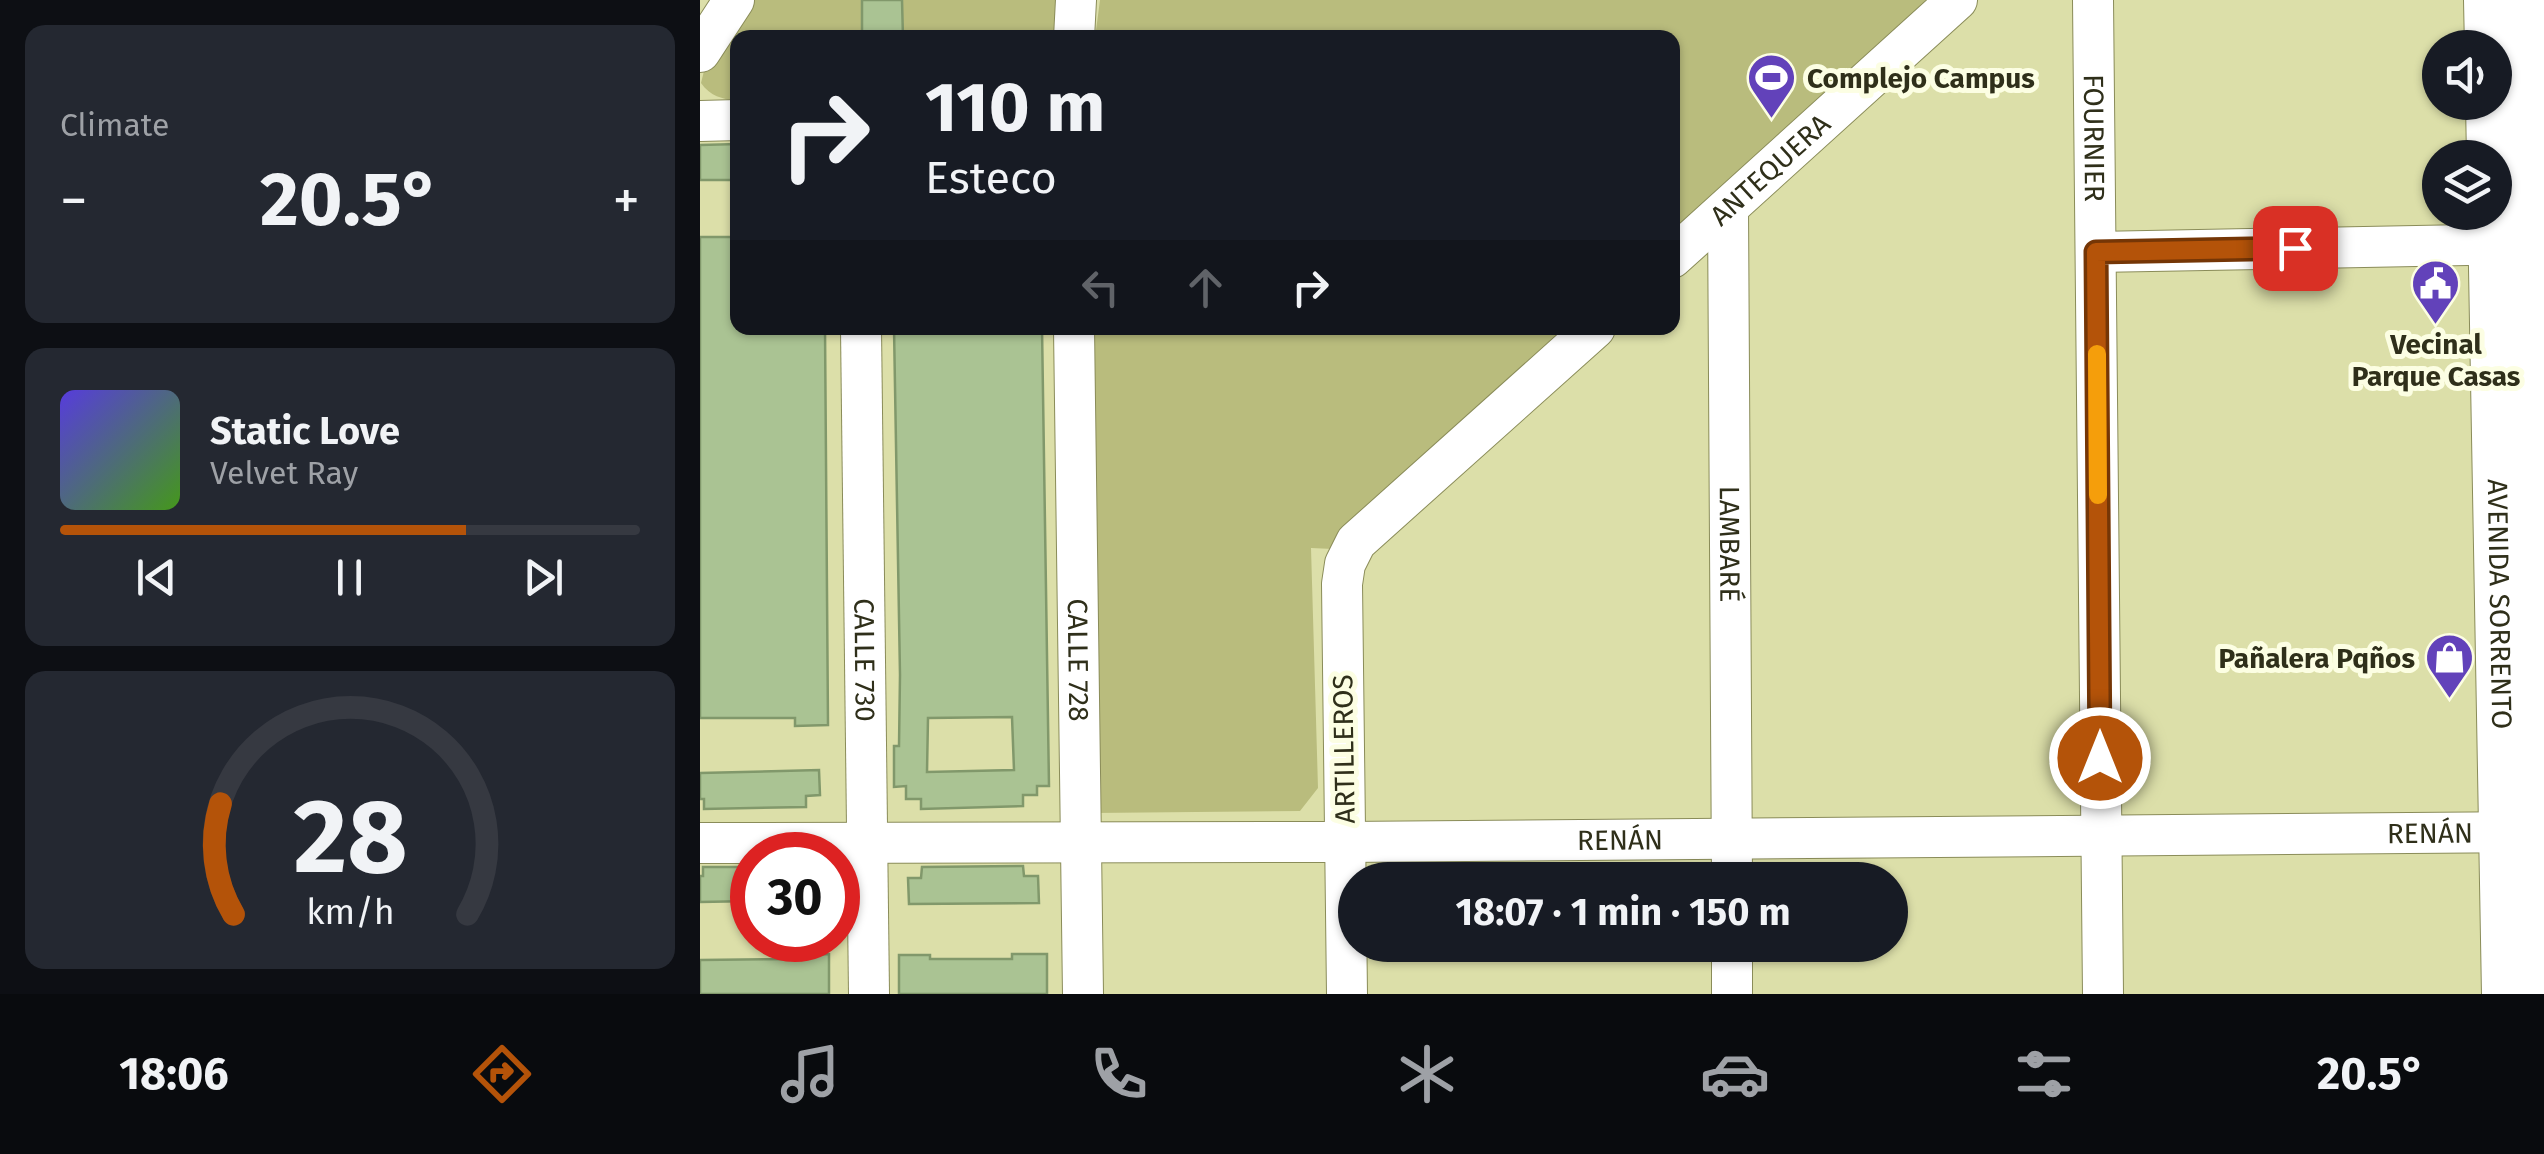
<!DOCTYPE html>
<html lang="en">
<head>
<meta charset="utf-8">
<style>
	:root { --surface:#171b24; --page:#242831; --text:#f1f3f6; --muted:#9ea1a6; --line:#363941; --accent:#b45309 }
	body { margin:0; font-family:"Fira Sans",sans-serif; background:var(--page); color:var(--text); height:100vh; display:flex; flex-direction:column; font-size:38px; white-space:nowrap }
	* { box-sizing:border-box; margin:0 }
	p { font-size:32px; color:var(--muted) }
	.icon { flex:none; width:55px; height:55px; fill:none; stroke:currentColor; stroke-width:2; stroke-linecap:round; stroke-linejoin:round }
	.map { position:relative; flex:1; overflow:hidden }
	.side { display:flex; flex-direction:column; gap:25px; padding:25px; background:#0d0f14; width:700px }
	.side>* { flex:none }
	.banner { position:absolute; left:30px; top:30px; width:950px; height:305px; border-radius:20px; box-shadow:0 2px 8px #0004; background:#171b24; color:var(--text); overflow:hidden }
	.tools { position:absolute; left:1722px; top:30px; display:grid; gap:20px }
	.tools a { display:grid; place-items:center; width:90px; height:90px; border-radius:50%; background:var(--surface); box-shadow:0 2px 8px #0004; font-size:50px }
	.speed { position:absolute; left:30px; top:832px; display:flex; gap:20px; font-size:50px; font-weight:700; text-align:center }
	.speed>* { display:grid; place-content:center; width:130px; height:130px; border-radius:50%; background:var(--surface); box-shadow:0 2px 8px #0004; line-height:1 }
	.speed .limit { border:15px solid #d22; background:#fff; color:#111 }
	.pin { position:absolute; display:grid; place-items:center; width:85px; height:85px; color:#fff; margin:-42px; border-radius:20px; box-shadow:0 5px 15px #0006 }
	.me { position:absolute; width:110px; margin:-55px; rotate:0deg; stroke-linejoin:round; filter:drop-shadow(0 0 8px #0008) }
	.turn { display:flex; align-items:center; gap:35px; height:210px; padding:0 30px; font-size:45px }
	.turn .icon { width:130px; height:130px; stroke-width:2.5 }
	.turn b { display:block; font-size:70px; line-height:85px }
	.lanes { display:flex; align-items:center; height:95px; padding:0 30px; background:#0003; justify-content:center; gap:50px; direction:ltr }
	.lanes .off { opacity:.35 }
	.big { font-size:75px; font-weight:700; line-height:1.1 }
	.side .widget { flex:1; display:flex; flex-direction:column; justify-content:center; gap:15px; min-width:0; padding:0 35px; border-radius:20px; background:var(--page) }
	.side .dial { align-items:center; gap:0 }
	.dial svg { height:260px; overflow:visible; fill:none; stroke:var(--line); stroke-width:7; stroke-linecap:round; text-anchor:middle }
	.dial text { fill:var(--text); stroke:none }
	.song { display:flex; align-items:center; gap:30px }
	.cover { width:120px; height:120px; border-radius:15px; background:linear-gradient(135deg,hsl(250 70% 55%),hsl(100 70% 35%)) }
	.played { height:10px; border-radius:5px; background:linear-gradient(90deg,var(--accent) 70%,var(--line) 70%) }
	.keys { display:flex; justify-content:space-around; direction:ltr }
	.heat { display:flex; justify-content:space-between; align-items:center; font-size:55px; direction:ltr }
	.trip { position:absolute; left:638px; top:862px; width:570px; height:100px; border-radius:50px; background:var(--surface); box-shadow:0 2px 8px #0004; font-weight:700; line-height:100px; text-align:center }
	.tab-bar { display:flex; height:160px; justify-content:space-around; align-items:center; background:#090b0e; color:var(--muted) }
	.tab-bar .icon { width:70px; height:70px }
	.tab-bar .selected { color:var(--accent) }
	.tab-bar b { font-size:45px; color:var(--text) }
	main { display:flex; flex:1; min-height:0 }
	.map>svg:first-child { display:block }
	.green { fill:#b9bc7d }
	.building { fill:#aac393; stroke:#81986b; stroke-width:2.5; fill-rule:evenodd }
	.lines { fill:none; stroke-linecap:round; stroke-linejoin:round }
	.minor-casing { stroke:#8a8c59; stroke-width:42 }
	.major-casing { stroke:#8a8c59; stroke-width:52 }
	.minor { stroke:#fff; stroke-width:40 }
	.major { stroke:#fff; stroke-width:50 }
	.route-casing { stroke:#753606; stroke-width:25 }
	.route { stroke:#b45309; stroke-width:18 }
	.slow { stroke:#f59e0b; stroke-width:18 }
	.labels { text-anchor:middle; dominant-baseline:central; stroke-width:10; stroke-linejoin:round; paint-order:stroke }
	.poi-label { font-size:28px; font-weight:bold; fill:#2f2f1a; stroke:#fcfee3; text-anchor:start }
	.street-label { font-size:28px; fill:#2f2f1a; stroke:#fcfee3 }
</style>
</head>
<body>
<main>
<section class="side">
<div class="widget"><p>Climate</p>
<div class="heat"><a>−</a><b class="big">20.5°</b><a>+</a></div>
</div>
<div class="widget">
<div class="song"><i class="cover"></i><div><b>Static Love</b><p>Velvet Ray</p></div></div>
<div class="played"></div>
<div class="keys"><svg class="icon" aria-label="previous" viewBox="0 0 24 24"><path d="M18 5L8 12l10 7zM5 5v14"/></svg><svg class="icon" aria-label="pause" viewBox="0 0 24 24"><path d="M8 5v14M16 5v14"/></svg><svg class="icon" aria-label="next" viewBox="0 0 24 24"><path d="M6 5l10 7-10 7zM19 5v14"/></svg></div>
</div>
<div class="widget dial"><svg viewBox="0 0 100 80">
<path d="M14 69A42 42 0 1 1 86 69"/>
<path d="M14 69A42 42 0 0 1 10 35" stroke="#b45309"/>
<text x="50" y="56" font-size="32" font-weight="700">28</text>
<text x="50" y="72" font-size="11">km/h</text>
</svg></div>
</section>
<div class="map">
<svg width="1844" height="994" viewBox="0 0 1844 994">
	<rect width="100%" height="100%" fill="#dcdfa9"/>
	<!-- green -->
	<g class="green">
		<path d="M46,0H365L363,37L38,38L37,101C22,99 10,96 1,83L5,67Z"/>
		<polygon points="400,0 1226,0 973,241 972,38 395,38"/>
		<polygon points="389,328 877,328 633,549 611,548 618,788 600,811 393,813"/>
	</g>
	<!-- building -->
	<g class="building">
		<polygon points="162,0 202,0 203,38 162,38"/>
		<polygon points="38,144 38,180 0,180 0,145"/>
		<polygon points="0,237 38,237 38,328 125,328 128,725 95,726 95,718 0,718"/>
		<path d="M194,328H342L349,786H337V795H323V806L221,809V799H206V786L194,787V746H199L200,675ZM312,717L314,770L227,772L228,718Z"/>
		<polygon points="119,770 120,795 106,796 106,807 4,809 4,799 0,799 0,773"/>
		<polygon points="323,866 324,876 338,876 339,903 209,904 208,878 221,878 222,867"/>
		<polygon points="3,867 52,867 52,901 0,902 0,876 3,876"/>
		<polygon points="129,954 129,994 0,994 0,960 94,959 94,955"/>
		<polygon points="312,954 347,954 347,994 199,994 199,955 230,955 230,959 312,959"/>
	</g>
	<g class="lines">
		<defs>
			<g id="minor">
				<path id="s1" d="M1393,0L1403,994"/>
				<polyline points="374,38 376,0"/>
				<polyline points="0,52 34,0"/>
				<polyline points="0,121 38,120"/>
				<path id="s2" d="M1028,209L1032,880"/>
				<polyline points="1396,252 1820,244"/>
				<path id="s3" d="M972,258L1257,0"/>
				<path id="s4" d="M161,328L169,994"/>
				<path id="s5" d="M374,328L383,994"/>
				<path id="s6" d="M0,843L645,842L1833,832"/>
				<polyline points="1032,945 1032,994"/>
				<polyline points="647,994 642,584 645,564 656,542 895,328"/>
			</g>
			<g id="major">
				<polyline points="1789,0 1790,48"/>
				<polyline points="1829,0 1843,994"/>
				<polyline points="1791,102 1792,158"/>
				<path id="s7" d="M1793,212L1807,994"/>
			</g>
		</defs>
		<!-- minor casing -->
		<use href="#minor" class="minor-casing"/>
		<!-- major casing -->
		<use href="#major" class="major-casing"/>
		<!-- minor -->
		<use href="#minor" class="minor"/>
		<!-- major -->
		<use href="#major" class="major"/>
	</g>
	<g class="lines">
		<defs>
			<polyline id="route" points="1400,758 1396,252 1595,248"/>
		</defs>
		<!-- route casing -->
		<use href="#route" class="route-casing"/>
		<!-- route -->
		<use href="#route" class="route"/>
		<!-- slow -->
		<polyline class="slow" points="1397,354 1398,495"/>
	</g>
	<!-- icons -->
	<defs>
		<symbol id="stadium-pin" viewBox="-11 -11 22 30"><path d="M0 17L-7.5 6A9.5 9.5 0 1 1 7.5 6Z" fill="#6242ba" stroke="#fcfee3"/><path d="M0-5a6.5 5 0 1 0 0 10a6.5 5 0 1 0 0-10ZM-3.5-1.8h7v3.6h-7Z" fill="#fff"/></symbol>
		<symbol id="civic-pin" viewBox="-11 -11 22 30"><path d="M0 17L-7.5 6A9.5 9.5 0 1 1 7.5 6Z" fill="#6242ba" stroke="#fcfee3"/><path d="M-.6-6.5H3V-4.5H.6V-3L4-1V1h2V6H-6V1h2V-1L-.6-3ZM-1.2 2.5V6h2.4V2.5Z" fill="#fff"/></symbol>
		<symbol id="shop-pin" viewBox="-11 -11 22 30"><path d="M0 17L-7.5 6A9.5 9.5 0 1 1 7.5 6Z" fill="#6242ba" stroke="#fcfee3"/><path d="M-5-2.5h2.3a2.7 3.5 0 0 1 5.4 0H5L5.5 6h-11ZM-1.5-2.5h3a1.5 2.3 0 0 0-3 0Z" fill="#fff"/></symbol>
	</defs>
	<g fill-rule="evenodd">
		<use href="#stadium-pin" x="1044" y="50" width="55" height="75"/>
		<use href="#civic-pin" x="1708" y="256" width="55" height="75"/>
		<use href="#shop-pin" x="1722" y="630" width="55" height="75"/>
	</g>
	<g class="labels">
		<!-- poi labels -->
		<g class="poi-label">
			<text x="1107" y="78">Complejo Campus</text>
			<text x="1736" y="344" text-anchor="middle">Vecinal<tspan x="1736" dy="32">Parque Casas</tspan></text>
			<text x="1715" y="658" text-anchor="end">Pañalera Pqños</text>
		</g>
		<!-- street labels -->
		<g class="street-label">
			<text stroke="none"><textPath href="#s1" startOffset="138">FOURNIER</textPath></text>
			<text stroke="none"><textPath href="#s3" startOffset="132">ANTEQUERA</textPath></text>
			<text stroke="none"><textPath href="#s2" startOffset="335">LAMBARÉ</textPath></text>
			<text stroke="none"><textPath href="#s7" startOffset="392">AVENIDA SORRENTO</textPath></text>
			<text stroke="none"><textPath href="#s4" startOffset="332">CALLE 730</textPath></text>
			<text stroke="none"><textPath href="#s5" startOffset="332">CALLE 728</textPath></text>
			<text transform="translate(644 749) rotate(-91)">ARTILLEROS</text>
			<text stroke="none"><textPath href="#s6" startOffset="1730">RENÁN</textPath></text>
			<text stroke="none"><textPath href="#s6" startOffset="920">RENÁN</textPath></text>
		</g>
	</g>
</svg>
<div class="tools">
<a><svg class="icon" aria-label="sound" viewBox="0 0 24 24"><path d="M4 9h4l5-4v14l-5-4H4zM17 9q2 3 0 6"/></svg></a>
<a><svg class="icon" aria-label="layers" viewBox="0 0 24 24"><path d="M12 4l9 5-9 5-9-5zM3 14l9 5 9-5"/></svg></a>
</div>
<div class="speed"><div class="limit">30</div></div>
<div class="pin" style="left:1595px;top:248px;background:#d93025"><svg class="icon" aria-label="arrive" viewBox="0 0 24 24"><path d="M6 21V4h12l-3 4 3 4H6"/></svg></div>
<svg class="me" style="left:1400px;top:758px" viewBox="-20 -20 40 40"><circle r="17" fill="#b45309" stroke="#fff" stroke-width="3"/><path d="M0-11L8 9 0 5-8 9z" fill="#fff"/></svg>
<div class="trip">18:07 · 1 min · 150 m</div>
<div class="banner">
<div class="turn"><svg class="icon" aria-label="right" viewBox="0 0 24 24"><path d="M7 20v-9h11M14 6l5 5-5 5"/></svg><div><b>110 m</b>Esteco</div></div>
<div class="lanes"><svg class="icon off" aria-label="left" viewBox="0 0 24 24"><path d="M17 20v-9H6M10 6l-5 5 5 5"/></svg><svg class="icon off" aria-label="ahead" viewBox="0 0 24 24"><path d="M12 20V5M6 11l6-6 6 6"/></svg><svg class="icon" aria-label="right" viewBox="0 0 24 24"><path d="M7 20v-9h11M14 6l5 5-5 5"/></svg></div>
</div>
</div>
</main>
<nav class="tab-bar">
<b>18:06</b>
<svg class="icon selected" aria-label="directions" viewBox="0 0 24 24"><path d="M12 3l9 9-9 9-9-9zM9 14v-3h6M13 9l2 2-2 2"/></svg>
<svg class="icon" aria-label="music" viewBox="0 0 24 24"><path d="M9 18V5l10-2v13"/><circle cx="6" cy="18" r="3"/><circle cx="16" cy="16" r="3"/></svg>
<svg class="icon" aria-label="phone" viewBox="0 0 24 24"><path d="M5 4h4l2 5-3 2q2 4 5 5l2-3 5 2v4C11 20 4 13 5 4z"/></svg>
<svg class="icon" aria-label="climate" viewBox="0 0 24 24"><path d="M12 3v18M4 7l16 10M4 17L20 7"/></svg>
<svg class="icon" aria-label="car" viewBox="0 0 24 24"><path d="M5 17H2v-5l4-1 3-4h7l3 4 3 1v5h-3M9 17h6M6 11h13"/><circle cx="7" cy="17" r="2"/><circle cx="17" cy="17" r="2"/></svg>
<svg class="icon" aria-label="filters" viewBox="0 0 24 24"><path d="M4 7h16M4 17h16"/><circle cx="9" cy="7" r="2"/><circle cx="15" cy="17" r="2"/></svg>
<b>20.5°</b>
</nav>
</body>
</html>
